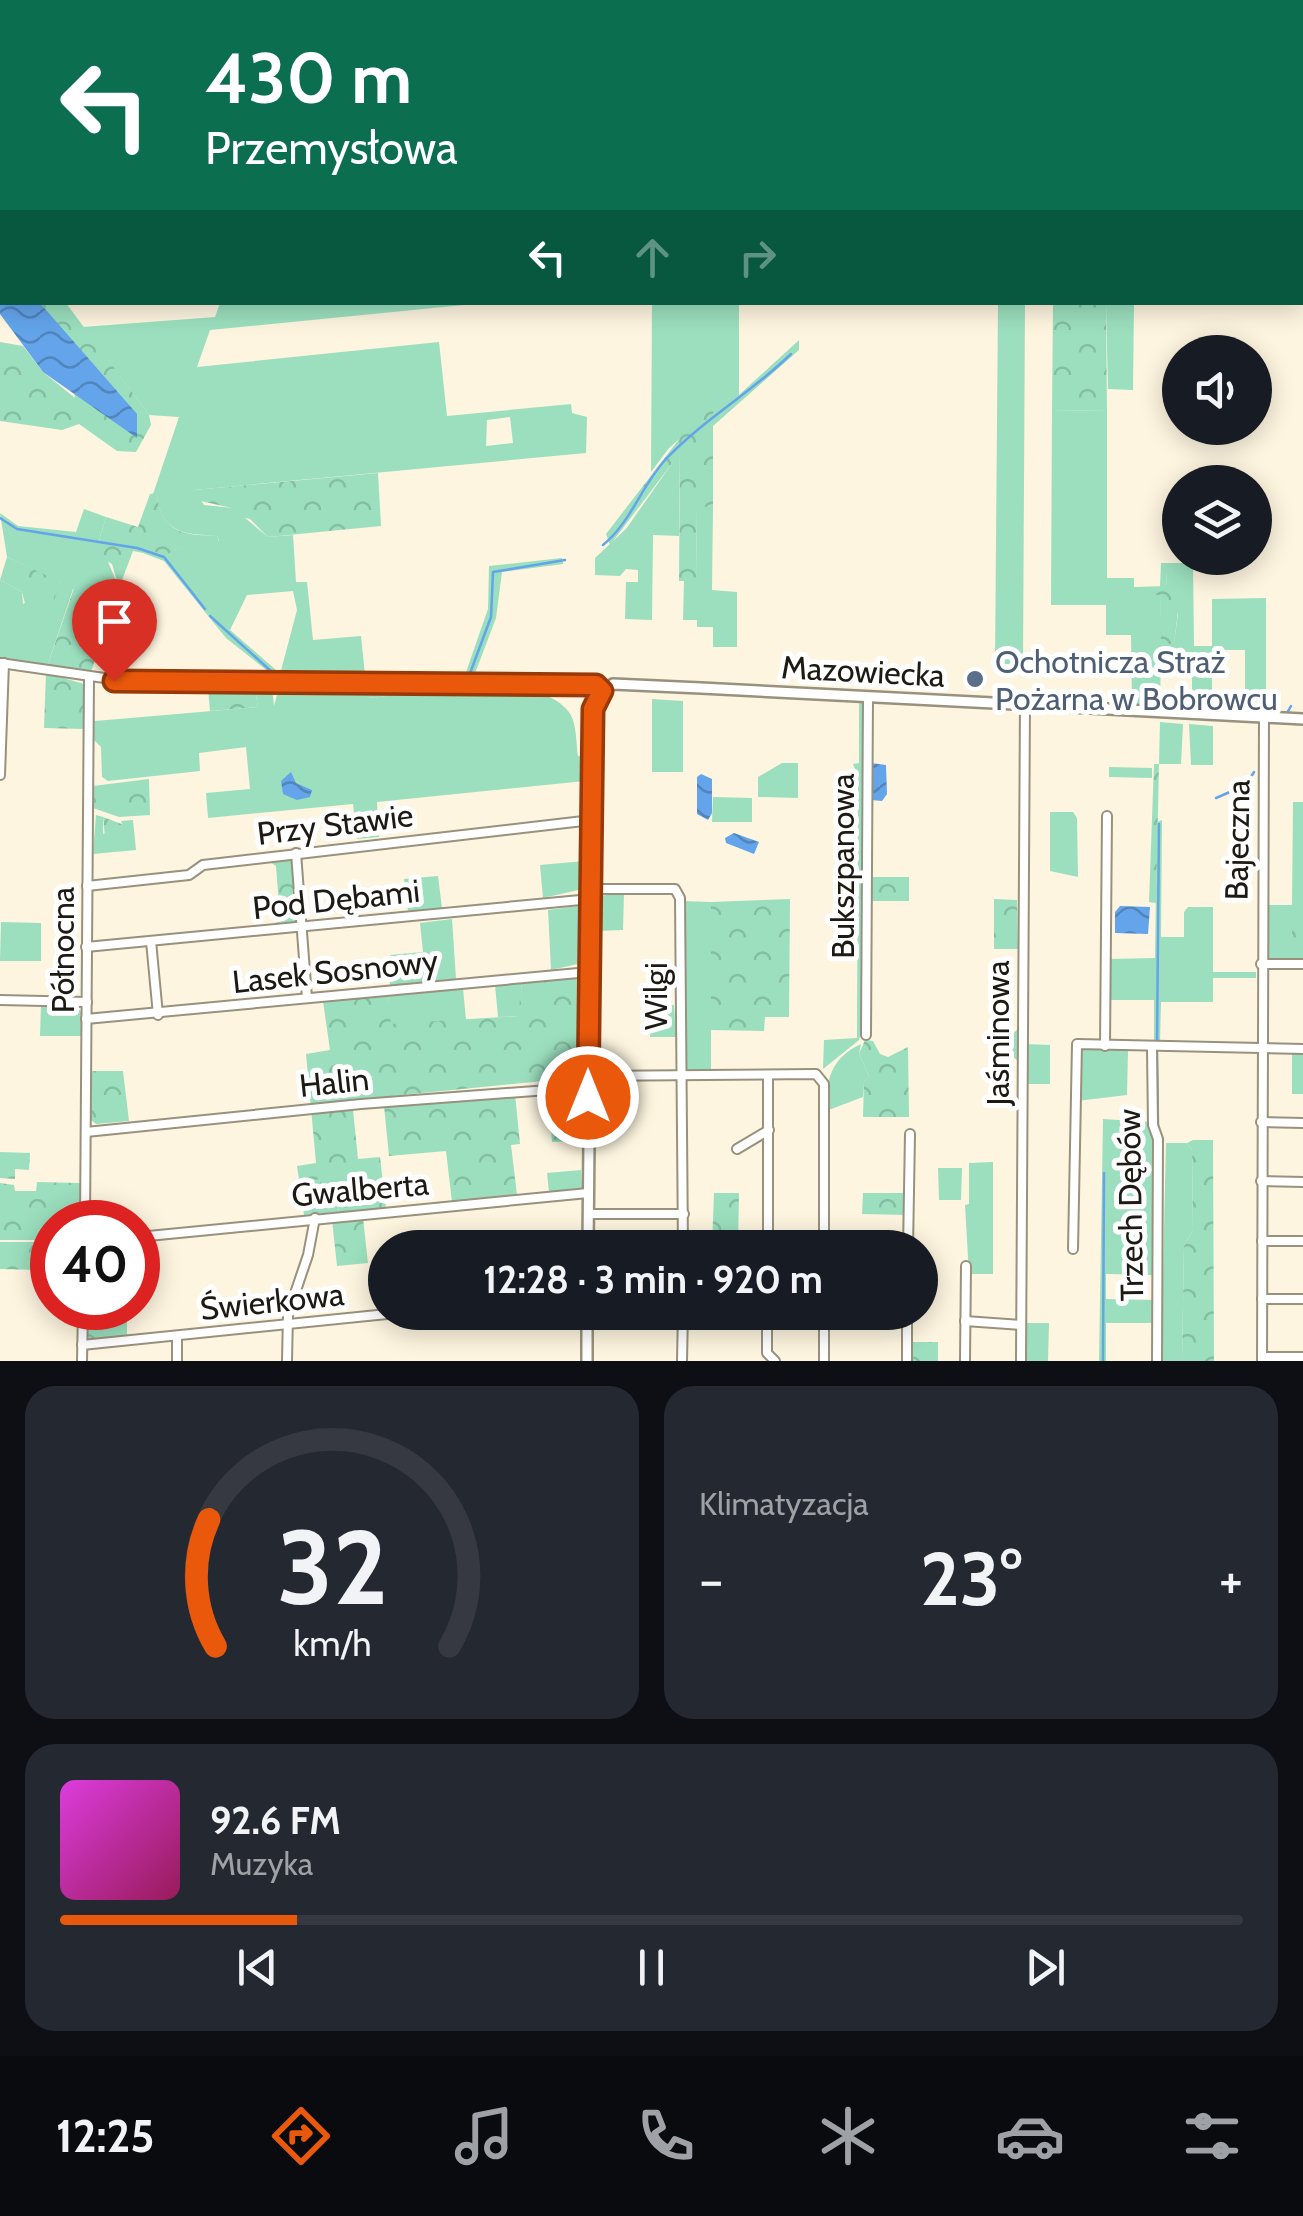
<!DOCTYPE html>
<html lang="pl">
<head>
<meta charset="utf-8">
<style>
	:root { --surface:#171b24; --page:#242831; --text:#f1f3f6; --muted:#9ea1a6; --line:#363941; --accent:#ea580c }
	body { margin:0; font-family:Cabin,sans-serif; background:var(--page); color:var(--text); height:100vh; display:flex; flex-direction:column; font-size:38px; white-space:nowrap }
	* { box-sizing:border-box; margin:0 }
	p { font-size:32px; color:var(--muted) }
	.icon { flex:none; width:55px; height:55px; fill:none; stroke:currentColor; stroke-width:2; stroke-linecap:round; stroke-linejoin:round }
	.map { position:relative; height:1361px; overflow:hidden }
	.drawer { display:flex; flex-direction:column; gap:25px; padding:25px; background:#0d0f14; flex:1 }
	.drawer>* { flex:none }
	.guide { position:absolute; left:0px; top:0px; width:1305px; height:305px; box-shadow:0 5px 25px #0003; background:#0b6e4f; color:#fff; overflow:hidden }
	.fabs { position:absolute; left:1162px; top:335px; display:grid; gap:20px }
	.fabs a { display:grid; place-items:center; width:110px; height:110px; border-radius:50%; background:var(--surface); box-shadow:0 5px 25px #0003; font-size:50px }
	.speed { position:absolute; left:30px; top:1200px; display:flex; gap:20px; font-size:50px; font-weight:700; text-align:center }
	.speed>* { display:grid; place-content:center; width:130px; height:130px; border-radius:50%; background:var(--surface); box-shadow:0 5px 25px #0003; line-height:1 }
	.speed .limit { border:15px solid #d22; background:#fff; color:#111 }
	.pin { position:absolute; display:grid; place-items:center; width:85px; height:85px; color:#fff; margin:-102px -42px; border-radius:50% 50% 50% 0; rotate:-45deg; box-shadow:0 0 10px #0007 }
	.pin .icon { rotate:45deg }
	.me { position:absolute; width:110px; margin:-55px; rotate:0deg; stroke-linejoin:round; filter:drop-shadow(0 0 8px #0008) }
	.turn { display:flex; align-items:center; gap:35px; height:210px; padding:0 40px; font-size:45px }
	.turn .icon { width:130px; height:130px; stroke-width:2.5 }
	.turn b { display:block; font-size:70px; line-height:85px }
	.lanes { display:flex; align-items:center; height:95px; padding:0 40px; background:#0003; justify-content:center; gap:50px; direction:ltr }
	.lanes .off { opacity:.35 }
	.big { font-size:75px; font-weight:800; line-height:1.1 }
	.drawer .widget { flex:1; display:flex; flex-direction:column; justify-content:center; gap:15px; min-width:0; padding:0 35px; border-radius:30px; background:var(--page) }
	.drawer .dial { align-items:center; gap:0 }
	.dial svg { height:260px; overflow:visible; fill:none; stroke:var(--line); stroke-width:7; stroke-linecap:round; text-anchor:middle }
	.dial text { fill:var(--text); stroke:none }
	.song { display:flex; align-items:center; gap:30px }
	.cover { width:120px; height:120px; border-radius:15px; background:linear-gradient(135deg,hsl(300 70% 55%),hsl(330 70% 35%)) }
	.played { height:10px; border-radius:5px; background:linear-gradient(90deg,var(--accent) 20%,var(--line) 20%) }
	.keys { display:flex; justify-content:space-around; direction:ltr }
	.heat { display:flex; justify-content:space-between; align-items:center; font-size:55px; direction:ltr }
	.drawer .tiles { flex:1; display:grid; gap:25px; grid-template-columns:1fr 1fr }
	.widget:last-child { grid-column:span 2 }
	.trip { position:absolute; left:368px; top:1230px; width:570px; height:100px; border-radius:50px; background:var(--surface); box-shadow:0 5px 25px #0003; font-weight:800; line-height:100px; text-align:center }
	.tab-bar { display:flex; height:160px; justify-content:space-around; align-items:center; background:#090b0e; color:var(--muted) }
	.tab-bar .icon { width:70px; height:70px }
	.tab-bar .current { color:var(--accent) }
	.tab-bar b { font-size:45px; color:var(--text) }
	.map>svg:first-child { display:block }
	.green { fill:#9bdfbe; fill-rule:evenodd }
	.forest { fill:url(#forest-crowns) }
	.water { fill:url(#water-waves) }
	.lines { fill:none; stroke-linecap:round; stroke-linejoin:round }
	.stream { stroke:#63a4ea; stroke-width:2.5 }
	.minor-casing { stroke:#98917d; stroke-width:12 }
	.tertiary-casing { stroke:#98917d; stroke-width:14 }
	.minor { stroke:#fff; stroke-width:8 }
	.tertiary { stroke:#fff; stroke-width:9 }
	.route-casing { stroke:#983908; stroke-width:25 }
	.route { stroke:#ea580c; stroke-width:18 }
	.service-dot { fill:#5c6f8a; stroke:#fff; stroke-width:4 }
	.labels { text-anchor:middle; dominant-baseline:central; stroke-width:10; stroke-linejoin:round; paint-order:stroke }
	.service-label { font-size:32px; fill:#4e5e75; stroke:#fff; text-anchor:start }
	.street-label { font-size:32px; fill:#1d1a13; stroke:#fff }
</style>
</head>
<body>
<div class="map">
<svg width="1303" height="1361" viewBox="0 0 1303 1361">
	<defs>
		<pattern id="forest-crowns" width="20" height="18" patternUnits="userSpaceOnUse" patternTransform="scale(2.5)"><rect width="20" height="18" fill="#9bdfbe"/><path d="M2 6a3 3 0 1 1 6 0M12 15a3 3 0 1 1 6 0" fill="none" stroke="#85bfa2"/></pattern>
		<pattern id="water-waves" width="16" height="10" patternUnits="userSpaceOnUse" patternTransform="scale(2.5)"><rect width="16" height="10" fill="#63a4ea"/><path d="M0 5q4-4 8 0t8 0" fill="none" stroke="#5185bc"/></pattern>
	</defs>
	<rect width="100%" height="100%" fill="#fdf5df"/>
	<!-- green -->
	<g class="green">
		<polygon points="0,0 160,0 2,2 0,15"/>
		<path d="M220,303H484L210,330L197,367L439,342L447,416L571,404L572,413L587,417L586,453L194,490L204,505L233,508L268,537L293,535L296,582H307L313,640L361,636L365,675L279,678L297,610L293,591L247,595L230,630L276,670L274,676L226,638L164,561L143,553L146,549L172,550L219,541L217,535C185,536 159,531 157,494H153L179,417L149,415L83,327L215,317ZM510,417L513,443L486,446L487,420Z"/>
		<polygon points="652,303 739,303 739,395 799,340 799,350 713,426 713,409 669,448 651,472"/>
		<polygon points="998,303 1025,303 1023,664 995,664"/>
		<polygon points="1106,303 1134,303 1133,390 1108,389"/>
		<polygon points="1052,410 1107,411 1107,578 1134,578 1134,595 1160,595 1162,644 1174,643 1178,614 1173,574 1167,573 1166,586 1160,587 1161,563 1193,563 1194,646 1212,646 1212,599 1266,598 1266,710 1245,710 1245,650 1212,650 1212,710 1192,708 1192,654 1161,654 1160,706 1132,705 1131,635 1106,635 1106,605 1051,605"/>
		<polygon points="680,452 679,536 653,535 652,620 625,619 626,582 638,582 638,570 626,569 620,576 595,575 595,558 626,529"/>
		<polygon points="713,506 712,590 737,592 737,647 713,647 713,627 697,627 697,620 683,620 684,580 696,580 697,507"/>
		<polygon points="84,509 106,517 99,540 119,588 112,606 73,589 47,667 0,659 0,580 22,592 23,604 61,583 7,557 0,513 18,526 76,532"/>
		<polygon points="562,558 563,564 502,572 496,618 474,676 465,675 488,609 489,566"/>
		<path d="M208,685L272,686L274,706L278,691L367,689L368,698C415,694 536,669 568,711C577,721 576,743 578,756L586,757L585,781L377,802L379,837L357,839L353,804L208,818L206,793L250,789L246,747L199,753L200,771L108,781L102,777L101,747L91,737L92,712L95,721L258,707L255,689Z"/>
		<polygon points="652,699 683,701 683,772 652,772"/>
		<polygon points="859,701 864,701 863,1025 859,1040 823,1069 824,1040 857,1038 858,776 853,764 859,763"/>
		<polygon points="1160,722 1183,724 1181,764 1159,764"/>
		<polygon points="1189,724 1213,726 1213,765 1191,765"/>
		<polygon points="782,763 798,763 798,798 758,797 758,777"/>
		<polygon points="1109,767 1152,768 1152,778 1109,777"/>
		<polygon points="713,797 752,798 752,822 712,822"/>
		<polygon points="1293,802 1303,802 1303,906 1292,906 1292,960 1268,961 1267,905 1292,905"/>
		<polygon points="1050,812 1073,812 1077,818 1078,877 1050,871"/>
		<polygon points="96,815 103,817 103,834 123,826 121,821 133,820 136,850 93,854"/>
		<polygon points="1162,820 1161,937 1184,937 1184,912 1188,907 1213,907 1213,972 1256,972 1256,978 1213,978 1213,1002 1161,1002 1160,1043 1154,1043 1154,1000 1108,1000 1108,959 1155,958 1157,822"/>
		<polygon points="584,861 583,889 543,898 540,865"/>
		<polygon points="438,876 442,908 408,911 404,879"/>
		<polygon points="624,893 623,930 598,931 598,896"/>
		<polygon points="682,901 711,902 711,1073 681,1073"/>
		<polygon points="578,906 583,910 582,963 551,970 548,910"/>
		<polygon points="452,919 456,979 390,985 390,955 423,952 420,923"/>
		<polygon points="1,922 41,923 41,961 0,961"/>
		<polygon points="522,982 519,1016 498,1017 495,985"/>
		<polygon points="463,988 466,1020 390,1025 388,995"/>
		<polygon points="41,1005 77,1007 82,1013 81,1036 40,1036"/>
		<polygon points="651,1005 674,1005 676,1037 650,1037"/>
		<polygon points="1018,1029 1018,1061 1012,1056 993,1056 993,1036 1010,1036"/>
		<path d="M861,1044L859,1054L869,1076L864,1082L863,1097L826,1111C826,1079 831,1058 861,1044Z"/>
		<polygon points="1025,1044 1050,1045 1050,1084 1026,1084"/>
		<polygon points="1079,1049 1128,1050 1127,1095 1077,1101"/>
		<rect x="1292" y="1054" width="11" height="40"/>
		<polygon points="1103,1119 1151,1122 1156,1139 1154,1275 1106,1274 1106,1299 1154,1300 1153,1323 1106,1323 1106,1361 1099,1361"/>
		<polygon points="1166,1143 1187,1143 1192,1150 1193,1230 1184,1246 1182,1361 1161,1361"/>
		<polygon points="993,1162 993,1274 969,1274 965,1205 969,1204 969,1163"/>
		<polygon points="938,1168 962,1168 961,1200 939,1200"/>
		<polygon points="581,1170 582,1189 549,1192 547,1173"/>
		<polygon points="320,1179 337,1202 339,1212 304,1215 302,1200 310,1198 309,1182"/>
		<polygon points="1025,1323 1049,1323 1048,1361 1025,1361"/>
	</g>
	<!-- forest -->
	<g class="forest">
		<polygon points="40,303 66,303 149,415 151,425 136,452 117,451 79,424 62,430 0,421 0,342 23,346 43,372 75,398 62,331"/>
		<polygon points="1106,303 1107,411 1052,410 1053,304"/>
		<polygon points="713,409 713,506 697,508 696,581 679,581 680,453 610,545 606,534 680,438 679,410"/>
		<polygon points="378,473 381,526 268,537 250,519 236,516 232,508 196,500 194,490"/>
		<path d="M157,493C159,531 185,537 217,535L219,542L173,550L167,555L146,549L143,553L133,551L119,588L112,564L102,558L99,540L106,517L138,527L150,494Z"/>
		<polygon points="7,557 61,582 48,616 27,611 22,592 0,580"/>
		<polygon points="1167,573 1173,573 1180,595 1174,644 1161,644 1160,595 1134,595 1134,587 1166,586"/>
		<polygon points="74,588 112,606 90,675 47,667"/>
		<polygon points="46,673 84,684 83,729 44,728"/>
		<polygon points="479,684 463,690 367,698 367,689 278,691 280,685"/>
		<polygon points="208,688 255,689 258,707 210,711"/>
		<polygon points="1154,764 1159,764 1156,903 1149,902"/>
		<polygon points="149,779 150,815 119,817 93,808 93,786"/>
		<polygon points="103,817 127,826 124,836 105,837"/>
		<polygon points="293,859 298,922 276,923 280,919 276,866 270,862"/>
		<rect x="869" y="877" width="40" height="24"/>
		<polygon points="790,899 789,1017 765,1017 764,1031 711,1030 711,902"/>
		<polygon points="994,899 1017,900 1018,949 994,949"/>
		<polygon points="1292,905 1303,906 1303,961 1292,960"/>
		<polygon points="584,977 583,1077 352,1100 358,1159 380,1157 386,1208 339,1212 337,1202 322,1204 320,1179 309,1182 310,1198 302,1200 297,1166 316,1163 306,1054 330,1050 323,1001 388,995 391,1024 518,1016 522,982"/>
		<polygon points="865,1040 873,1041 880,1054 888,1057 908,1047 909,1117 863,1117 864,1082 869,1076 859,1054"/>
		<polygon points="90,1071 123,1071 129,1121 96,1124 90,1119"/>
		<polygon points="573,1089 582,1092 581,1141 552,1142 548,1091"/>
		<polygon points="515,1094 520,1144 511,1145 517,1195 452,1202 446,1151 389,1156 384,1106"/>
		<polygon points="1193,1140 1213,1140 1214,1361 1182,1361 1184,1246 1193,1230 1192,1150 1187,1143"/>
		<polygon points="0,1152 30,1153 29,1170 15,1169 15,1179 0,1178"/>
		<polygon points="37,1182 80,1183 80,1222 52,1222 52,1240 0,1240 0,1183 14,1185 15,1191 36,1191"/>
		<polygon points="714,1193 739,1193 738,1247 712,1247"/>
		<polygon points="863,1193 906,1193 907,1215 862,1214"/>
		<polygon points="363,1218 368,1263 337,1266 332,1220"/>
		<polygon points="0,1242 36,1242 36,1270 0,1269"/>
		<polygon points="127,1314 127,1336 91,1341 87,1337 88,1318"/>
		<rect x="909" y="1342" width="29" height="19"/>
	</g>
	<!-- water -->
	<g class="water">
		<polygon points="0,243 2,302 40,303 137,414 137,438 43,372 0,314"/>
		<polygon points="871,763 886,765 887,794 882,801 871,800"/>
		<polygon points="291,772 296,783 312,790 310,797 297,800 283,794 281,781"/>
		<polygon points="701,774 712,779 712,813 708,820 697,814 697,777"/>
		<polygon points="734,833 759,842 754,854 726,843 725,838"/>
		<polygon points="1120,906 1150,907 1148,934 1115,933 1115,912"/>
	</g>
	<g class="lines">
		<!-- stream -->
		<g class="stream">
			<polyline points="0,518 17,529 137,548 164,557 205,609"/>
			<path d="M603,545C632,521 641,486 666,459C703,420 752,392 791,354"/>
			<polyline points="210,616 273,673"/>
			<polyline points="469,676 491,617 493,572 565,560"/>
			<polyline points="1287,713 1291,706"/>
			<polyline points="1216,798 1246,785 1254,772"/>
			<polyline points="1157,1043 1159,824"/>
			<polyline points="1157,1053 1158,1127"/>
			<polyline points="1103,1361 1104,1173"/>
		</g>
		<defs>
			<g id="minor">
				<polyline points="0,663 139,683 581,683 593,684 602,691"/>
				<polyline points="0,775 4,663"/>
				<polyline points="296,853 307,998"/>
				<polyline points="87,886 189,875 203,865 592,820"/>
				<polyline points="591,889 675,889 680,898 683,1248"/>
				<polyline points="151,941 158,1015"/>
				<polyline points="86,947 591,899"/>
				<polyline points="1261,964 1303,964"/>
				<polyline points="0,1000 87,1002"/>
				<polyline points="86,1019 589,972"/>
				<polyline points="866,1035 868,697"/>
				<polyline points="1105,1046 1107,816"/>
				<polyline points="1152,1049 1153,1125 1158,1139 1157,1361"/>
				<polyline points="588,1076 816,1074 824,1084 824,1248"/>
				<polyline points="1261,1122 1303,1123"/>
				<polyline points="86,1132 361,1104 588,1087"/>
				<polyline points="737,1149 769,1130"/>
				<polyline points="1261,1181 1303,1182"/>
				<polyline points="588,1214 684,1214"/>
				<polyline points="85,1222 89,678"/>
				<polyline points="138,1237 588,1193"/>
				<polyline points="1262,1241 1303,1241"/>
				<polyline points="768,1248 768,1075"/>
				<polyline points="908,1248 910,1134"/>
				<polyline points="1073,1249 1077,1044 1303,1049"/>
				<polyline points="1262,1299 1303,1299"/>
				<polyline points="767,1312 767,1353 775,1361"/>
				<polyline points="824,1312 824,1361"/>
				<polyline points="965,1321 1021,1325"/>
				<polyline points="177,1336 177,1361"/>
				<polyline points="82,1345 407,1312"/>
				<polyline points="1262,1357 1303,1357"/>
				<polyline points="82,1361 83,1308"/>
				<polyline points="287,1361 288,1314 308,1255 315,1218"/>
				<polyline points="682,1361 683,1312"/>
				<polyline points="907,1361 907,1312"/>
				<polyline points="965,1361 966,1266"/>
				<polyline points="1021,1361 1025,704"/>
				<polyline points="1262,1361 1264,716"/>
			</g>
			<g id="tertiary">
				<polyline points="588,1248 593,709 602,691 613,684 701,688 1303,719"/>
				<polyline points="587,1361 587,1312"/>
			</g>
		</defs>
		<!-- minor casing -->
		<use href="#minor" class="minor-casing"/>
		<!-- tertiary casing -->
		<use href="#tertiary" class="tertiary-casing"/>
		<!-- minor -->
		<use href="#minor" class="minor"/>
		<!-- tertiary -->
		<use href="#tertiary" class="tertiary"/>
	</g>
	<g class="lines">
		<defs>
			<polyline id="route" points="114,681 596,685 602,691 593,709 588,1097"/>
		</defs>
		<!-- route casing -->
		<use href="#route" class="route-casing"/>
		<!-- route -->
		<use href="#route" class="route"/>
	</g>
	<!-- markers -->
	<circle class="service-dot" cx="975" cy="679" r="10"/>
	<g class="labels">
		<!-- service labels -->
		<g class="service-label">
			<text x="995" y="661">Ochotnicza Straż<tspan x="995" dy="37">Pożarna w Bobrowcu</tspan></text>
		</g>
		<!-- street labels -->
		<g class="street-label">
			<text transform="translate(863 671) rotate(3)">Mazowiecka</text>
			<text transform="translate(335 824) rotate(-7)">Przy Stawie</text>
			<text transform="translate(1237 840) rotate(-89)">Bajeczna</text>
			<text transform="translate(842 866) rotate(-90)">Bukszpanowa</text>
			<text transform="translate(336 899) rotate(-6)">Pod Dębami</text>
			<text transform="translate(62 950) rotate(-90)">Północna</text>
			<text transform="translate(335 971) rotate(-6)">Lasek Sosnowy</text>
			<text transform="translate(655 996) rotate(-90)">Wilgi</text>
			<text transform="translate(997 1033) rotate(-90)">Jaśminowa</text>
			<text transform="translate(334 1082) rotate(-6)">Halin</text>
			<text transform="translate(360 1189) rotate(-5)">Gwalberta</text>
			<text transform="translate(1130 1205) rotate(-91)">Trzech Dębów</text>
			<text transform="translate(272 1301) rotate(-6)">Świerkowa</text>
		</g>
	</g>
</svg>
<div class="fabs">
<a><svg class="icon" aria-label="sound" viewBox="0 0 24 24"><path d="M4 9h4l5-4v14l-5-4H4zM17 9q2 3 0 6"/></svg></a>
<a><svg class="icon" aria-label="layers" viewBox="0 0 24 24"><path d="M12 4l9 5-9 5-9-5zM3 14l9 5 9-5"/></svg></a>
</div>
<div class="speed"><div class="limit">40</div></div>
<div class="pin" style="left:114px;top:681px;background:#d93025"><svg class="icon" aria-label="arrive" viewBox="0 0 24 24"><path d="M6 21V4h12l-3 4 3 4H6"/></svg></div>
<svg class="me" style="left:588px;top:1097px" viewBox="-20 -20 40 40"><circle r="17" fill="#ea580c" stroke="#fff" stroke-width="3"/><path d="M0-11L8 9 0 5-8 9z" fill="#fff"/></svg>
<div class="trip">12:28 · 3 min · 920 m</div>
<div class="guide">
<div class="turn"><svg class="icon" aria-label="left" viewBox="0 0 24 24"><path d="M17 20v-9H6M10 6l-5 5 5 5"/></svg><div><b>430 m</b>Przemysłowa</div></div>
<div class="lanes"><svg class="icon" aria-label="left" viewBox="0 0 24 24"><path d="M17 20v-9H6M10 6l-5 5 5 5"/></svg><svg class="icon off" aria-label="ahead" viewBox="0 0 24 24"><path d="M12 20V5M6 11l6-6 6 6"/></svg><svg class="icon off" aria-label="right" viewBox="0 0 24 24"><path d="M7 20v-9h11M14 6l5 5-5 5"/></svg></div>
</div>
</div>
<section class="drawer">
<div class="tiles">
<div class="widget dial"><svg viewBox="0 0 100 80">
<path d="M14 69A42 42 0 1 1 86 69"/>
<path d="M14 69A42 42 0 0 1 12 30" stroke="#ea580c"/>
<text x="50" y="56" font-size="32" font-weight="700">32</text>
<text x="50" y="72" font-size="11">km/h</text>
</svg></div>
<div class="widget"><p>Klimatyzacja</p>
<div class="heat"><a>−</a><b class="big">23°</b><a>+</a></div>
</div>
<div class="widget">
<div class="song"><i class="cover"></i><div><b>92.6 FM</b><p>Muzyka</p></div></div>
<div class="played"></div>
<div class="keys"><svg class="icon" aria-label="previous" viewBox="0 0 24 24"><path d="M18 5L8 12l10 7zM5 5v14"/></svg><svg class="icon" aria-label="pause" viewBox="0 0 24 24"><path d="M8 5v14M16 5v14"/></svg><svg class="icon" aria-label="next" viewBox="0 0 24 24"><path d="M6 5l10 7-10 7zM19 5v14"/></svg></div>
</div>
</div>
</section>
<nav class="tab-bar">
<b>12:25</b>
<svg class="icon current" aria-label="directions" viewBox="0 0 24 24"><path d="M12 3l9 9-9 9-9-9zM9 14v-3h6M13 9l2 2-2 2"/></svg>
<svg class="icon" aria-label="music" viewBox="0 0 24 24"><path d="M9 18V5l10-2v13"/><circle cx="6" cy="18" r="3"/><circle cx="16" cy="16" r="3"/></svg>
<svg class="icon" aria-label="phone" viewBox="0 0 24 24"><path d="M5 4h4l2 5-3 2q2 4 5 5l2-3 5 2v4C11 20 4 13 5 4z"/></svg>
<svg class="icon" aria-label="climate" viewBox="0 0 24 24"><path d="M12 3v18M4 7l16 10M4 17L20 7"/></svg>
<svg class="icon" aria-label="car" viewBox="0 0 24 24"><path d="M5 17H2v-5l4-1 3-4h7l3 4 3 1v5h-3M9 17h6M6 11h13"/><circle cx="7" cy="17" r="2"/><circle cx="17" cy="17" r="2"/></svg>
<svg class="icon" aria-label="filters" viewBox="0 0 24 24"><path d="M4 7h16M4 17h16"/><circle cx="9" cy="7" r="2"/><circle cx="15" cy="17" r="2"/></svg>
</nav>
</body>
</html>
